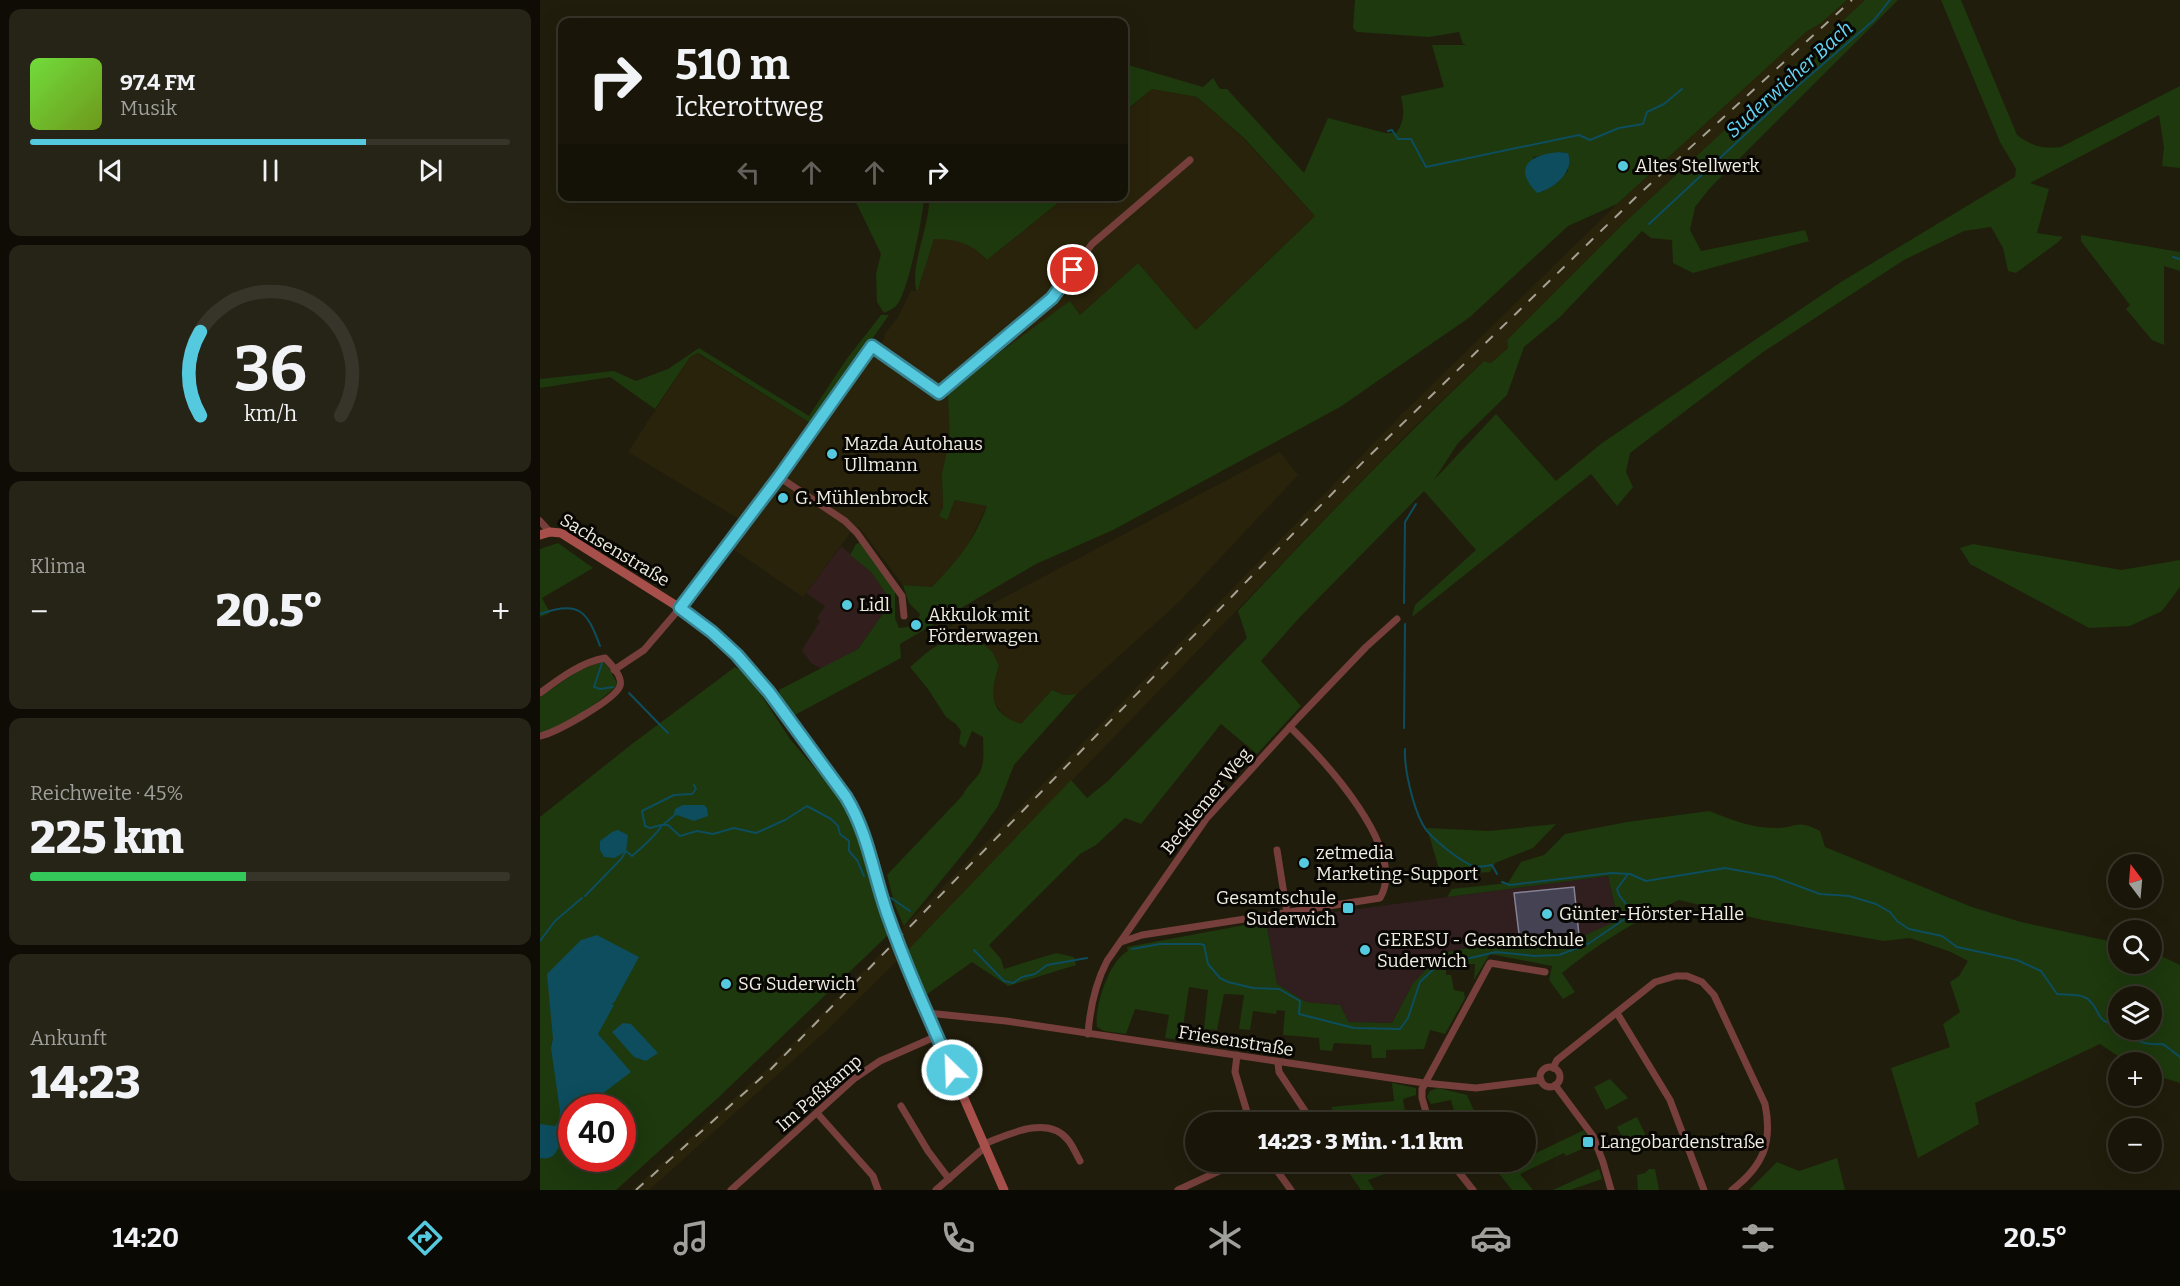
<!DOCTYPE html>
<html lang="de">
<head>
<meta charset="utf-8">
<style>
	:root { --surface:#191609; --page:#262317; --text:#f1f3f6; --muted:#9f9f9c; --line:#37352a; --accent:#55cadf }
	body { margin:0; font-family:Bitter,serif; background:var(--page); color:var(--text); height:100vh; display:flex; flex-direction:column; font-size:22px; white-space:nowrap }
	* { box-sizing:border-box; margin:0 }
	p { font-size:20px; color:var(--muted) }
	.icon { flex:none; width:33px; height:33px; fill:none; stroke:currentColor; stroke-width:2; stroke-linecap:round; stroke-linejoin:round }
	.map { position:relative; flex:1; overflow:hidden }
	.side { display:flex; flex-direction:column; gap:9px; padding:9px; background:#0e0c05; width:540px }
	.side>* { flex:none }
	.hud { position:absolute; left:18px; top:18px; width:570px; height:183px; border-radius:12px; box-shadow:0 6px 24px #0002,0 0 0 2px var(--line); background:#191609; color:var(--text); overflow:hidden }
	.needle { width:39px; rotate:344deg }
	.fabs { position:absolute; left:1568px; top:854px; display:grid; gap:12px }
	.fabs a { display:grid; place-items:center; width:54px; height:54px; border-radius:50%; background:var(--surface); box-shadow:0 6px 24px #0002,0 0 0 2px var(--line); font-size:30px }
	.speed { position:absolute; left:18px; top:1094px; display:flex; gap:12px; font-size:30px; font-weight:700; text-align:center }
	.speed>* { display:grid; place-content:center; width:78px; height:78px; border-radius:50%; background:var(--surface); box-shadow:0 6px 24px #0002,0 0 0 2px var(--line); line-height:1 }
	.speed .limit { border:9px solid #d22; background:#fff; color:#111 }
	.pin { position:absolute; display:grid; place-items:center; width:51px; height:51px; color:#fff; margin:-26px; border:3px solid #fff; border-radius:50%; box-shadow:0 2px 6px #0007 }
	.me { position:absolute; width:66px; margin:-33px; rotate:336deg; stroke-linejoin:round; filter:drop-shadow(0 0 4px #0008) }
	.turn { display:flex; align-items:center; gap:21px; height:126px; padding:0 18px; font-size:27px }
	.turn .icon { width:78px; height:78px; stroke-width:2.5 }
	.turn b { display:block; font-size:42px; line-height:51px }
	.lanes { display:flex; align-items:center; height:57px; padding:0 18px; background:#0003; justify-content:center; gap:30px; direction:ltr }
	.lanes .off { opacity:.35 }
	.big { font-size:45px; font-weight:800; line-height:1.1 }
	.side .tile { flex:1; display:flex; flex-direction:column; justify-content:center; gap:9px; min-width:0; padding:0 21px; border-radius:12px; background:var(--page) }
	.side .dial { align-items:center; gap:0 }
	.dial svg { height:156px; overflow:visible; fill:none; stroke:var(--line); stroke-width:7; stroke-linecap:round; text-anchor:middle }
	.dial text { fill:var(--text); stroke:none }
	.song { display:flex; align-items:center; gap:18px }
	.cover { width:72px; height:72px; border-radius:9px; background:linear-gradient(135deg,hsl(100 70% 55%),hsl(80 70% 35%)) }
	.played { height:6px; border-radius:3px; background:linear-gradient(90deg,var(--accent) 70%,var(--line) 70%) }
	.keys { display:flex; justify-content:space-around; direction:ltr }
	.heat { display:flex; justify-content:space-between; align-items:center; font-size:33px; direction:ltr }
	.charge { height:9px; border-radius:4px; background:linear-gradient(90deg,#34c759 45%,var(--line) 0) }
	.trip { position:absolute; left:645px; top:1112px; width:351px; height:60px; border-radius:30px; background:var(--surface); box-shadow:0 6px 24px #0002,0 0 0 2px var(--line); font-weight:800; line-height:60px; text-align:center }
	.tab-bar { display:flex; height:96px; justify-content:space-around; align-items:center; background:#0a0904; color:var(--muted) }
	.tab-bar .icon { width:42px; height:42px }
	.tab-bar .on { color:var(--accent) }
	.tab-bar b { font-size:27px; color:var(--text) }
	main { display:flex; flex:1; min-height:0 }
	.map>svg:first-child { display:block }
	.commercial { fill:#311e1d }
	.built { fill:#29230b }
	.education { fill:#311e1f }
	.green { fill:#1d390d; fill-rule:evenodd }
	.water { fill:#0d4d5e }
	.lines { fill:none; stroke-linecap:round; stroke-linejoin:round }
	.stream { stroke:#0d4d5e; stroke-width:2 }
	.building { fill:#454254; stroke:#858296; stroke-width:1.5 }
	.street { stroke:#763f3b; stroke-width:7 }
	.secondary { stroke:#a7504b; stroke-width:9 }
	.rail { stroke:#a5a194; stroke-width:2; stroke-dasharray:10 10; stroke-linecap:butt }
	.route-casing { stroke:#378391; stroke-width:15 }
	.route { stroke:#55cadf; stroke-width:10 }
	.poi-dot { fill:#55cadf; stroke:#090703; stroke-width:2 }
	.labels { text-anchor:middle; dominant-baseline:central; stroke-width:6; stroke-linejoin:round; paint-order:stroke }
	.poi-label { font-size:18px; fill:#f0ede2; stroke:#090703; text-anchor:start }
	.street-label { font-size:18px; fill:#f0ede2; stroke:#090703 }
	.water-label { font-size:20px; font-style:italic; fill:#65d6f8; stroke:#090703 }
</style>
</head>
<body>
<main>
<section class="side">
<div class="tile">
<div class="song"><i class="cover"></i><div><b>97.4 FM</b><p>Musik</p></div></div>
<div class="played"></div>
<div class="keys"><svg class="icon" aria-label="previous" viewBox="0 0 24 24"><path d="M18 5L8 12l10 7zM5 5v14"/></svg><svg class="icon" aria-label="pause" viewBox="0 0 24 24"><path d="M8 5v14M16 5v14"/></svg><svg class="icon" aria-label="next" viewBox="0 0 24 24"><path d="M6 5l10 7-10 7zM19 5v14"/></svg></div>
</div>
<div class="tile dial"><svg viewBox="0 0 100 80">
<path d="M14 69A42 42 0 1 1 86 69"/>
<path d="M14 69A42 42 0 0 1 14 26" stroke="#55cadf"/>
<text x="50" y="56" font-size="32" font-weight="700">36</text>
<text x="50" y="72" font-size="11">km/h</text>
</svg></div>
<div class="tile"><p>Klima</p>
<div class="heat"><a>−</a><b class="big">20.5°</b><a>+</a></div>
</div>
<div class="tile"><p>Reichweite · 45%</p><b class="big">225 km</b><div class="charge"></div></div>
<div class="tile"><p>Ankunft</p><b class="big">14:23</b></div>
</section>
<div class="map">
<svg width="1640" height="1190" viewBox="0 0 1640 1190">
	<rect width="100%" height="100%" fill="#211d0c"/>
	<!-- commercial -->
	<polygon class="commercial" points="301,546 331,572 347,595 342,615 318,649 282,669 271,663 262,650 280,621 277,618 285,606 266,593"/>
	<!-- built -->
	<g class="built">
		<polygon points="1307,0 1325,0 1084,223 967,340 968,348 951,363 944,361 874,427 366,952 360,934 362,929 862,414 1077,204 1266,32 1281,23"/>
		<polygon points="612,89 657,97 703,138 775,216 656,330 598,263 540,315 531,302 410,428 410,446 402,487 403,508 411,511 415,500 439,503 447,506 422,556 392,587 363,585 319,527 313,529 263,597 193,549 209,525 88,452 150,357 158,354 280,429 345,337 344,335 358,317 371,291 377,291 394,239 417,239 436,249 447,260 526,197 584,196 584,113"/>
		<polygon points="740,452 758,475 639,602 537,694 524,695 512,690 481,725 467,719 455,704 451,692 459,666 427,647 416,642 405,642 399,632"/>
		<polygon points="353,941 360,958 287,1030 109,1190 92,1190 229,1067"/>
	</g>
	<!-- education -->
	<polygon class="education" points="1068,876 1078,921 1033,941 937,946 902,953 873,983 852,1023 809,1022 800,1005 766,1002 737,984 726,921"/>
	<!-- green -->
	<g class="green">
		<path d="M815,0H1307L1281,23L1266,32L1077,204L1028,226L930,317L800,407L573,530L496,564L360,644L361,658L253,716L240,697L239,690L318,649L342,615L347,595L331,572L310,555L316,544L321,542L355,590V618L359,628L367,627L377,622L380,614L369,603L363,585L392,587C418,560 434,541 447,506L415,500L407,520L399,516L403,508L402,473L410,440L408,395L444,364L530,301L540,315L598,263L656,330L775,216L704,138L657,97L612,89L585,111L588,65L663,87L673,78L680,89H687L764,173L788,118L845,133H856C865,122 864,110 861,96L904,87L892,45H923L927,44H923L919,32L889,37L817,32L813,28ZM1018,152L1028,153V171L1017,183L1002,192L993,157Z"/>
		<path d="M1325,0H1358L1170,188L1155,207L1150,230L1161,251L1265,230L1269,241L1153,273L1133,263L1132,240L1111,238L1102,231L1020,317L984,347L967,395L918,443L894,480L956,414L1016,481L1062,443L1301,282L1475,177L1476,169L1460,142L1401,0H1421L1477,135C1492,146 1502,149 1521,147L1640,86V168L1622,166L1624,147L1619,115L1490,183L1509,189L1497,233L1523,237L1517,243L1476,273L1468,271L1463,248L1451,227L1424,231L1364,260L1223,352L1090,453L1086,472L1093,487L1077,506L1051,474L872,617L875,605L936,550L884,491L759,618L721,661L761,706L717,754L681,724L601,824L585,818L556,845L540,854L449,945L461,959L464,969L516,953L534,957L536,965L468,986L432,962L386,995L366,952L531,780L547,798L568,781L707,638L698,611C778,525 859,442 944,361L951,363L968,348L967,340L1084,223Z"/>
		<path d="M408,196L524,198L447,260C431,243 417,239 394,239L377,292C369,269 388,230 389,203Z"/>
		<path d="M331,197L343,200C354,192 371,200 384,200C382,219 368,294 356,306C353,309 347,311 344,313L337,302L336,274L341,254L315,200Z"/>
		<polygon points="1541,235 1640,252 1640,271 1624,266 1624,345 1612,340 1586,309 1590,305 1541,241"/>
		<polygon points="341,315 349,315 272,424 158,353 150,357 115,409 70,377 0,388 0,379 74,371 96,381 128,369 159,348 269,416 306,360"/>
		<polygon points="18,543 53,568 2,598 10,613 0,617 0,549"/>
		<polygon points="1433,544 1581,570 1640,560 1640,587 1622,611 1590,626 1549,628 1430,564 1420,548"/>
		<path d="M438,639L453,653L459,666C449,694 449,713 481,724L512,690L524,695L537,694L474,765L458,806L431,844L364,926L355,906L347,875L423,795C427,785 435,781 440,772C445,762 443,748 443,737L432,731L425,748L419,743L421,731L416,724L406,717L388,689L370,667C390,651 399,636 427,646Z"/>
		<polygon points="63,661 69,668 78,685 47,711 7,731 0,732 0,697 38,671"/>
		<path d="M195,667L208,675L250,739L284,779L288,781C322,827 334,881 348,935L179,1097L76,1190H0V817L92,744ZM32,1107H82V1158H32Z"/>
		<path d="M1169,811C1190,819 1211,828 1234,828C1257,829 1254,818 1280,831L1285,847L1432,907L1481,922L1578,943V963H1611V951L1640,965V1083L1611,1074V1062H1587L1560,1044L1435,1103L1439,1124L1378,1158L1351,1068L1410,1047L1403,1024L1420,1012L1410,982L1419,976L1428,961L1411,952L1370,938L1344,941L1223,920L1139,900C1097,920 1059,943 1022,973L1035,992L1023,999L1009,980L1012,966L950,954L934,980L935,964H906V975H911L914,990L924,992L925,998L905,1034L890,1030L884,1049L846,1050V1058H832L831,1045L794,1043L792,1051L780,1050L779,1038L743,1035L745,1011L737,1010L736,1014L713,1011L710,1030L699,1029L704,995L684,994L677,1030L664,1029L668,990L649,987L641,1040L625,1038L629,1015L595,1009L586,1034L564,1031L557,1027C554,1008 569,960 588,951L587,947L726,921L737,984L766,1002L800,1005L809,1022L852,1023L873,983L902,953L937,946L1033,941L1078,920L1068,876L907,897L912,889L968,883L981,862L1004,855L1025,834L1087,822ZM1578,996H1611V1029H1578Z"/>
		<polygon points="1016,824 993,848 955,863 950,872 901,876 887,828 949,831"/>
		<polygon points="1070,1079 1088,1098 1066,1110 1054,1087"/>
		<polygon points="852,1083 876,1088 876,1095 863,1099 866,1119 799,1122 791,1107 854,1101"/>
		<polygon points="898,1088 927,1095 939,1122 917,1122 911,1100 891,1104 887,1097 890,1091"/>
		<polygon points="1097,1117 1112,1149 1090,1153 1077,1127"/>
		<polygon points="1044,1130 1051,1145 1026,1156 1024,1153 980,1174 993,1190 972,1190 949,1161 969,1161 972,1164 986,1161 986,1158"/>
		<polygon points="1297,1158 1305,1190 1209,1190 1237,1162 1259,1171"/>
		<polygon points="801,1161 882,1161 828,1180 834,1190 821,1190"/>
		<polygon points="1059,1169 1062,1179 1030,1190 1013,1190"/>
		<polygon points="1109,1169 1115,1169 1119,1190 1098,1190 1097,1175 1105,1173"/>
	</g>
	<!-- water -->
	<g class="water">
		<path d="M1018,152L1028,153C1035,172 1014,189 997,193C972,167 990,155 1018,152Z"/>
		<polygon points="143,805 164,805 167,808 168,816 154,821 134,814 135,809"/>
		<polygon points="78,830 88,835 86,851 75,858 64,857 60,850 60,841 72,832"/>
		<path d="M57,935L99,957L74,1003H71L74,1005L58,1034L91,1072L45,1107H32C32,1118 28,1124 23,1134C18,1146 18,1161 0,1158V1124L15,1126L19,1121L20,1111L11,1048L13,1039L7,974L41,940Z"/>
		<polygon points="83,1023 91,1024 118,1053 106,1061 94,1057 72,1032"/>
	</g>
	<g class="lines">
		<!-- stream -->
		<g class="stream">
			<polyline points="848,131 852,130 858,139 871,139 886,167 1039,135 1050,140 1079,128 1103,124 1107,112 1124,104 1142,89"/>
			<polyline points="1109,224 1252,91 1334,20 1350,0"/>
			<polyline points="1633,257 1640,259"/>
			<polyline points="864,603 865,522 876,504"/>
			<path d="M0,614C38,600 47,610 60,646"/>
			<polyline points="62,663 54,687 60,689 73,687"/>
			<polyline points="89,693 128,733"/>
			<polyline points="864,728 865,624"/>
			<path d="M865,749C864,769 873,807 883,825C890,838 920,861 933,866C939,868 946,866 952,865L957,874"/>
			<polyline points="124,824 136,814"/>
			<polyline points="121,825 110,828 105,826 102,811 134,795 152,794 156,789 154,785"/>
			<path d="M962,882L970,885L1071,873L1090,874L1106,881L1185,868L1234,877L1280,894L1309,896L1336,904L1350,912L1357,921L1369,929L1402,936L1417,947L1477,960L1501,971L1517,994C1527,995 1543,993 1550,1001C1563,1015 1555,1022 1578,1024"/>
			<path d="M45,896L81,859L86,851L92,856C99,850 118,833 122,825H128L140,836L157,831L173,834L194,828L216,833L245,820L267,806L291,819L298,826L300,834L309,841V851L317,860L324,876"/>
			<polyline points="351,898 370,911"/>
			<polyline points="0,941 15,921 42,898"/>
			<polyline points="592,949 620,944 660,944 664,945 668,964 680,978 688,982 713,988 739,989 760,1001 759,1014 814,1028 860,1029 868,1018 880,982 902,961 909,959 926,959 956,952 995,956 1019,955 1048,944 1086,918 1090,909 1079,895 1077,889 1088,874"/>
			<polyline points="434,950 464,981 473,983 482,977 495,974 507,965 547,958"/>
			<path d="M1585,1029C1597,1043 1605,1045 1623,1044L1640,1057"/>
		</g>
	</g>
	<!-- building -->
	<polygon class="building" points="1034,887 1039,935 980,942 974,893"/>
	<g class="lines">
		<!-- street -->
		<g class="street">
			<polyline points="239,477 305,521 317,533 362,596 364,616"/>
			<polyline points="0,521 10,532"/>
			<polyline points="74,670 104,650 152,594 239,477 332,346 399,393 512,299 552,244 650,160"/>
			<path d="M0,693C19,679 41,662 65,658C71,664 83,677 80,686C75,700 15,733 0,736"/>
			<polyline points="737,850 747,913"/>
			<path d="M581,942L602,935L840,898C869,850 782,758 750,727"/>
			<polyline points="387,1013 466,1021 884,1083 936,1088 1001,1080"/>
			<polyline points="1077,1013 1130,1100 1164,1190"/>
			<path d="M548,1034C550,1008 555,984 567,961L666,819L758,718L826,647L857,619"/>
			<polyline points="697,1055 695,1072 710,1122"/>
			<polyline points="738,1063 739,1072 765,1111"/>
			<circle cx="1010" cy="1077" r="10"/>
			<path d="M1013,1068L1017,1060L1115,982L1136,976H1147L1162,982L1174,995L1225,1104C1233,1143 1223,1166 1192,1190"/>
			<polyline points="1015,1085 1053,1136 1063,1162 1071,1190"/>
			<polyline points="361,1106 388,1151 409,1179"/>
			<polyline points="277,1113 333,1176 338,1190"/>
			<polyline points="889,1122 882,1098 882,1089 950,963 1005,972"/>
			<path d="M444,1144C467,1135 508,1114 528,1140C533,1146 536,1154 540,1161"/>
			<polyline points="730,1161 751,1190"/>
			<polyline points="910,1161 933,1190"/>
			<polyline points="191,1190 315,1078 340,1061 397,1036"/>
			<polyline points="396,1190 445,1147"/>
			<polyline points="638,1190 701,1161"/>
		</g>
		<!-- secondary -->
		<polyline class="secondary" points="0,535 10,532 21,533 140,608 182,641 229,692 306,797 318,817 331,853 347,913 375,986 464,1190"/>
		<!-- rail -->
		<polyline class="rail" points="96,1190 231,1069 824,461 1095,198 1312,0"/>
	</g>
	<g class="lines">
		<defs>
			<path id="route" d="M412,1070C389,1018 366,967 347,913C333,873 328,833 306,797L229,692L197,655L172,632L140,608L239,477L332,346L399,393L512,298L533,270"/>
		</defs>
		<!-- route casing -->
		<use href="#route" class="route-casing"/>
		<!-- route -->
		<use href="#route" class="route"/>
	</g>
	<!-- markers -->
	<g class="poi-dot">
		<circle cx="1083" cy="166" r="6"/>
		<circle cx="292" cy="454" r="6"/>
		<circle cx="243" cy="498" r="6"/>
		<circle cx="307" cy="605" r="6"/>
		<circle cx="376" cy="625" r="6"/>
		<circle cx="764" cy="863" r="6"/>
		<rect x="802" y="902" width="12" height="12" rx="3"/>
		<circle cx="1007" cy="914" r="6"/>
		<circle cx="825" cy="950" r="6"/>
		<circle cx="186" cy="984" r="6"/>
		<rect x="1042" y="1136" width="12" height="12" rx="3"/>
	</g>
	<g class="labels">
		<!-- poi labels -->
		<g class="poi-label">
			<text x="1095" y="166">Altes Stellwerk</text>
			<text x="304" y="444">Mazda Autohaus<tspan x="304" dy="21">Ullmann</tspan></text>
			<text x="255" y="498">G. Mühlenbrock</text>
			<text x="319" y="605">Lidl</text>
			<text x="388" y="615">Akkulok mit<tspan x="388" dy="21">Förderwagen</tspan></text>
			<text x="776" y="853">zetmedia<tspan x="776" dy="21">Marketing-Support</tspan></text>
			<text x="796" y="898" text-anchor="end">Gesamtschule<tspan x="796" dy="21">Suderwich</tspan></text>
			<text x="1019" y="914">Günter-Hörster-Halle</text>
			<text x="837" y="940">GERESU - Gesamtschule<tspan x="837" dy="21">Suderwich</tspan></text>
			<text x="198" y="984">SG Suderwich</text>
			<text x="1060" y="1142">Langobardenstraße</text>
		</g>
		<!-- street labels -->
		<g class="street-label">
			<text transform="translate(75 550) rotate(31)">Sachsenstraße</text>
			<text transform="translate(666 801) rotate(-51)">Becklemer Weg</text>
			<text transform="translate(696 1041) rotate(9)">Friesenstraße</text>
			<text transform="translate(279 1093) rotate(-41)">Im Paßkamp</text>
		</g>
		<!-- water labels -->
		<g class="water-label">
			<text transform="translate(1249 79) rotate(-42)">Suderwicher Bach</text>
		</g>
	</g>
</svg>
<div class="fabs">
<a><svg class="needle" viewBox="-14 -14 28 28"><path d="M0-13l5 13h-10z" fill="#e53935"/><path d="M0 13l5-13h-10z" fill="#9f9f9c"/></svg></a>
<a><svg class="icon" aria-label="search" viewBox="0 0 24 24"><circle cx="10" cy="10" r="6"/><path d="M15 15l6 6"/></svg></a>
<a><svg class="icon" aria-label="layers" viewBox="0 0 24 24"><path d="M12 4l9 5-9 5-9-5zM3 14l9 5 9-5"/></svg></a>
<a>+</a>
<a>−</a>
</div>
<div class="speed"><div class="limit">40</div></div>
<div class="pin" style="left:533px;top:270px;background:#d93025"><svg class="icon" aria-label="arrive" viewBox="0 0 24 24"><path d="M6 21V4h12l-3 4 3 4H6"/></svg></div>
<svg class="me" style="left:412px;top:1070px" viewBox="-20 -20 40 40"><circle r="17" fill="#55cadf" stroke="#fff" stroke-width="3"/><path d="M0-11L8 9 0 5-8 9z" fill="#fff"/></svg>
<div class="trip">14:23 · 3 Min. · 1.1 km</div>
<div class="hud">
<div class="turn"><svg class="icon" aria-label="right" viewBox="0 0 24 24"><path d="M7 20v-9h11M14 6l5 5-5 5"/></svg><div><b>510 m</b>Ickerottweg</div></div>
<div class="lanes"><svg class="icon off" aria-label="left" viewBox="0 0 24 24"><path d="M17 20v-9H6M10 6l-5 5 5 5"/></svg><svg class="icon off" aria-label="ahead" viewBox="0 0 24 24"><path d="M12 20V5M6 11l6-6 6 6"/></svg><svg class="icon off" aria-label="ahead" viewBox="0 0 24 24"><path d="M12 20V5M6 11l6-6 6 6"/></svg><svg class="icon" aria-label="right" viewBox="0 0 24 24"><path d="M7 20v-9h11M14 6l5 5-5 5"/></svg></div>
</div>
</div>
</main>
<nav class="tab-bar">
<b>14:20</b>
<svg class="icon on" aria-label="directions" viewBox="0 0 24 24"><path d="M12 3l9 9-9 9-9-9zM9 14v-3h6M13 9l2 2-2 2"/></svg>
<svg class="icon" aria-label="music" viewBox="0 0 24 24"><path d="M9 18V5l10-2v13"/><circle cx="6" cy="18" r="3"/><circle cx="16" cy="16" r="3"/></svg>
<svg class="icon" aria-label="phone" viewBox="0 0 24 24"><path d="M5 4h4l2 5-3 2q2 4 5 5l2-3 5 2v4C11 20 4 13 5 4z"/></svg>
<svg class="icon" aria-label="climate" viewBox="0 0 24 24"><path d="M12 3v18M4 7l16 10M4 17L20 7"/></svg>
<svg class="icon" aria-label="car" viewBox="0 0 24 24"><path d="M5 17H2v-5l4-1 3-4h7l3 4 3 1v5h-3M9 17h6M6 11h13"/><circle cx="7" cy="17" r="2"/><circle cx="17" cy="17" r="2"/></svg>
<svg class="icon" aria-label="filters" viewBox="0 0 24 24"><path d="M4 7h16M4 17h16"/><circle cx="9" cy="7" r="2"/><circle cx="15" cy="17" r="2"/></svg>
<b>20.5°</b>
</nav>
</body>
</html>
